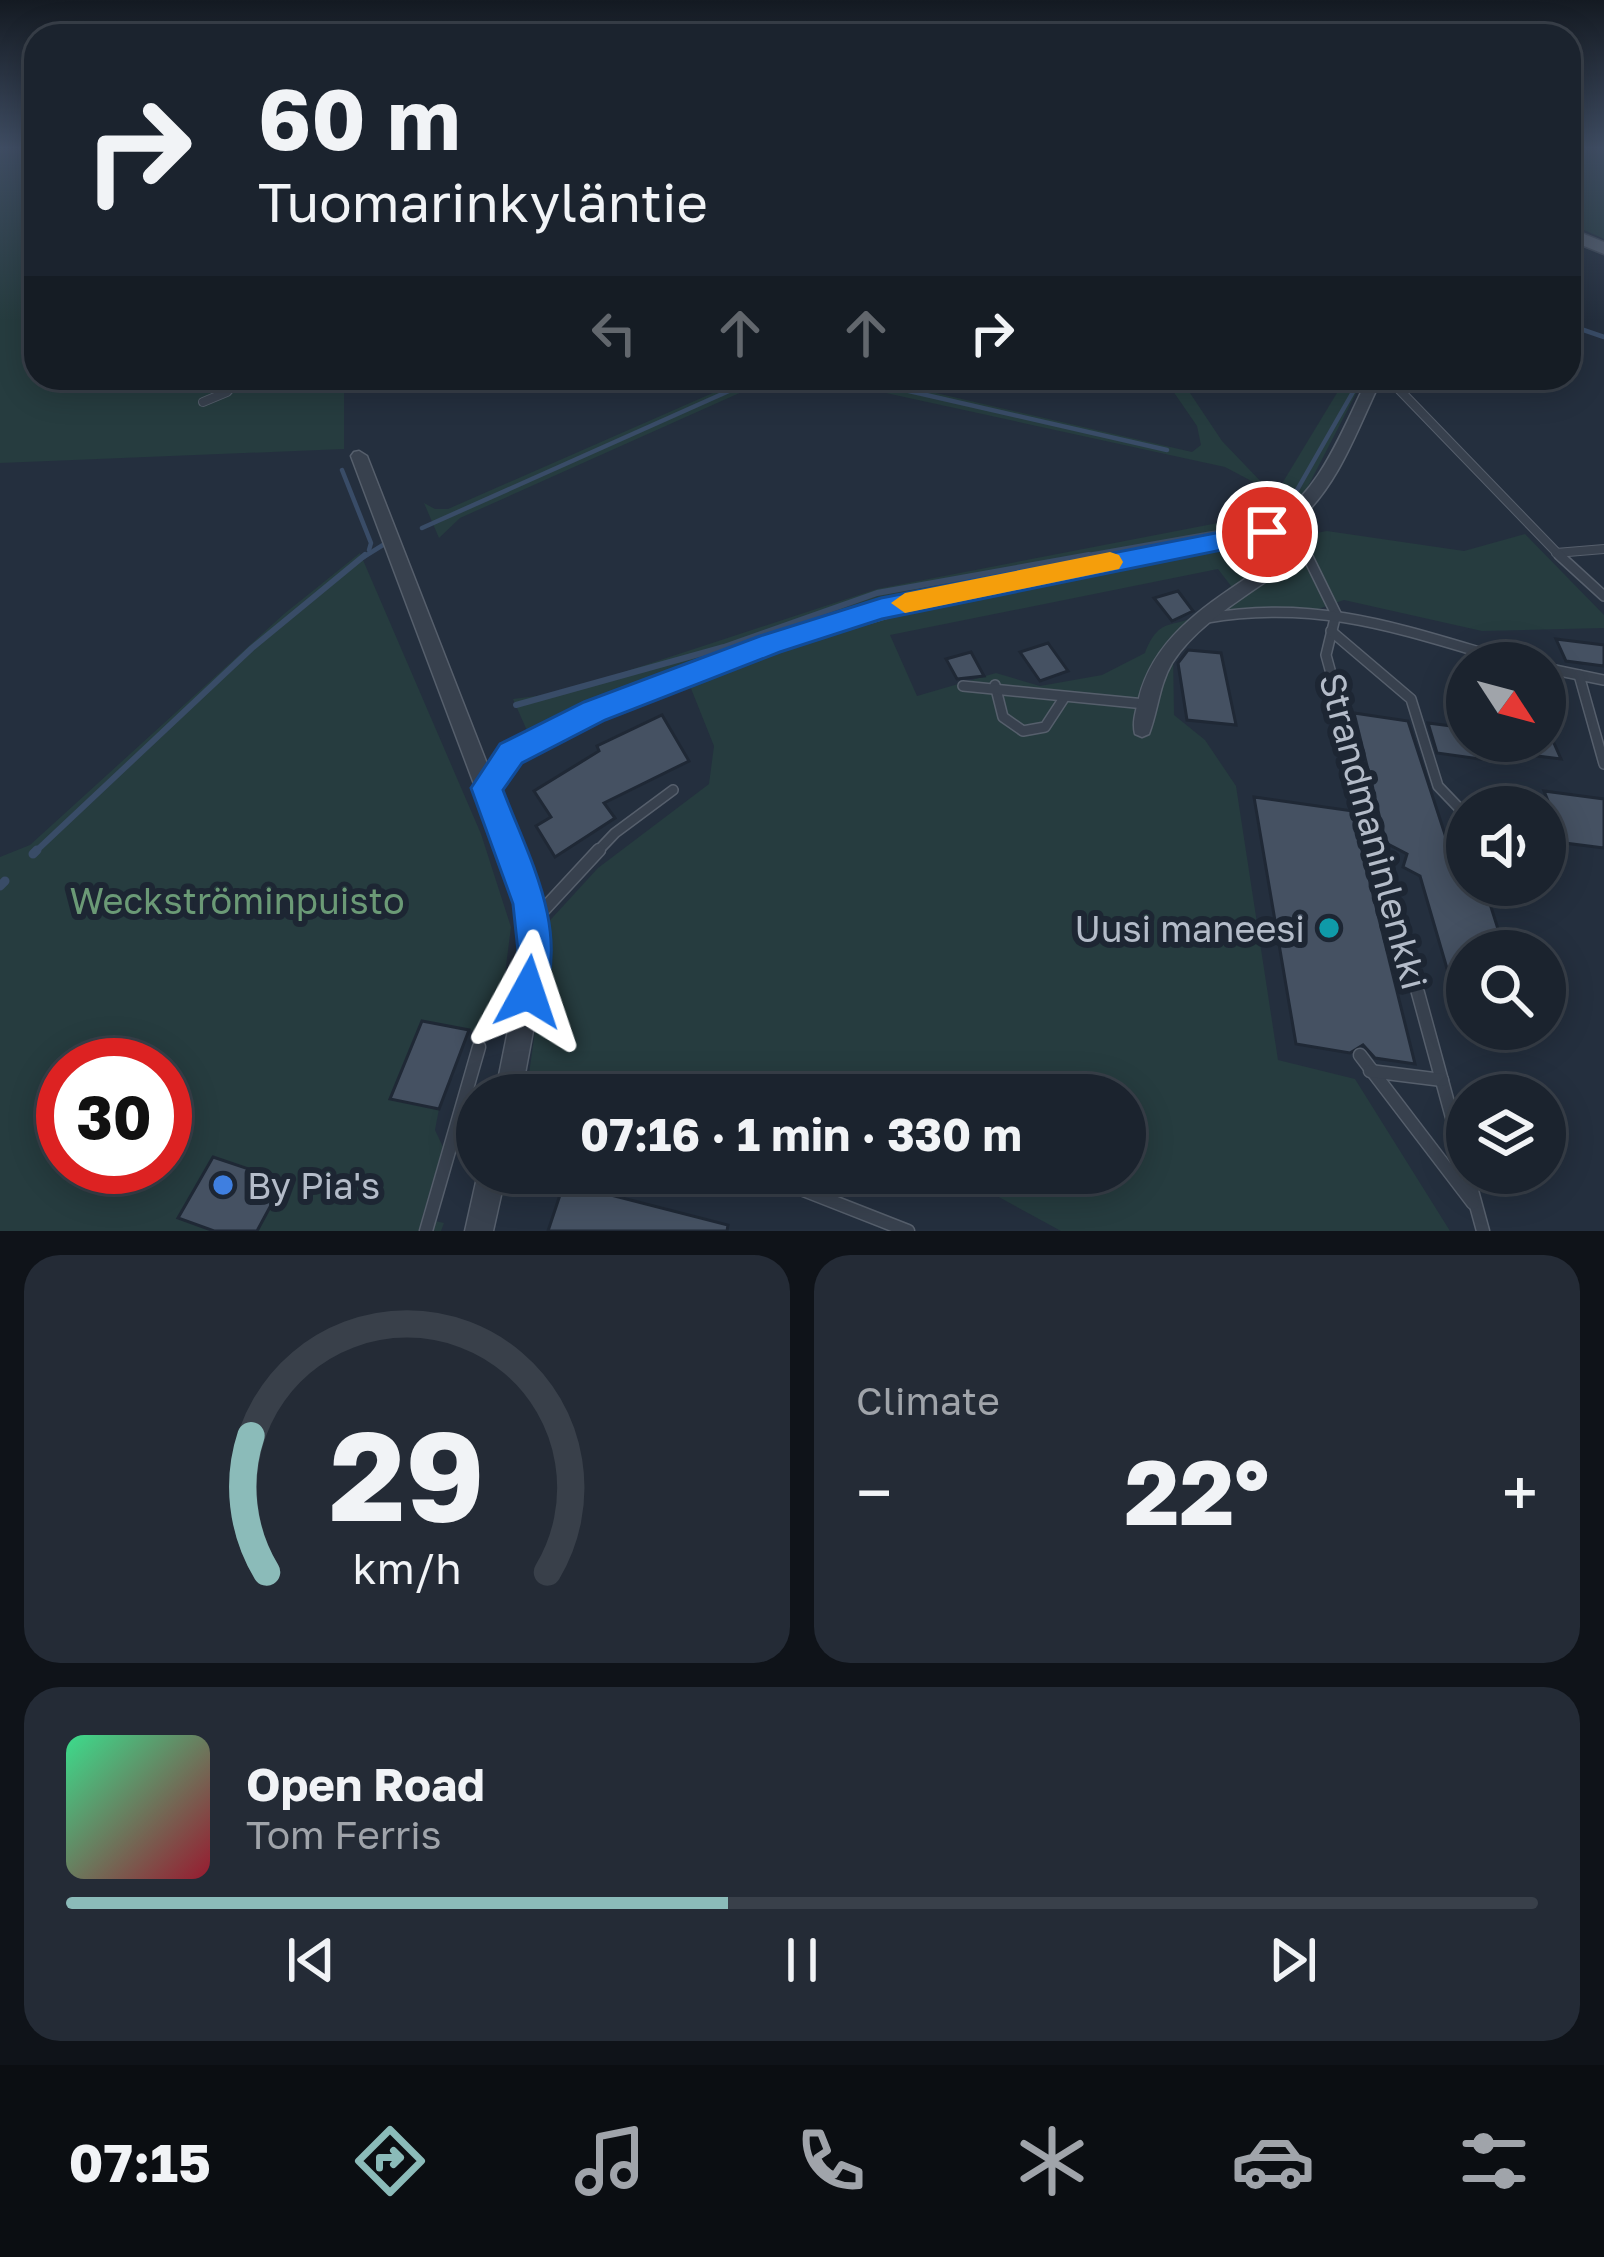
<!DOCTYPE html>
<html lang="en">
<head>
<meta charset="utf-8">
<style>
	:root { --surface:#1b232e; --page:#242b36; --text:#f1f3f6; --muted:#a0a4aa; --line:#39404a; --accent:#8bbbb9 }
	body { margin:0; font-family:"Golos Text",sans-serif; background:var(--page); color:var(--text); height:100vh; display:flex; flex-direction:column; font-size:45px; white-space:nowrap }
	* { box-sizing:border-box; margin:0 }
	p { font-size:39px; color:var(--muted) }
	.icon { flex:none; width:66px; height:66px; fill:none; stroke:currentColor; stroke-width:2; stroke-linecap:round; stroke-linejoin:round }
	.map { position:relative; height:1231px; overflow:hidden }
	.details { display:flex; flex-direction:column; gap:24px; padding:24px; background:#0f1319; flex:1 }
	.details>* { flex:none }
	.hud { position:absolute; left:24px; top:24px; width:1557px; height:366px; border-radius:36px; box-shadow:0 6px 30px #0003,0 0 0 3px var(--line); background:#1b232e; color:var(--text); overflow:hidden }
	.needle { width:78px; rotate:126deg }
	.buttons { position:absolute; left:1446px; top:642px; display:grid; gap:24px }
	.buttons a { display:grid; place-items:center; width:120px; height:120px; border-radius:50%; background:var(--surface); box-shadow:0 6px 30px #0003,0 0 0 3px var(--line); font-size:60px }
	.speed { position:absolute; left:36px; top:1038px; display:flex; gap:24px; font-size:60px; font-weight:700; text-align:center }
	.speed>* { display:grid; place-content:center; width:156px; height:156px; border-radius:50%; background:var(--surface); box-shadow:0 6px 30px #0003,0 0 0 3px var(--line); line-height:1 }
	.speed .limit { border:18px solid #d22; background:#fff; color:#111 }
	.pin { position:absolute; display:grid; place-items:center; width:102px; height:102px; color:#fff; margin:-51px; border:6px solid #fff; border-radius:50%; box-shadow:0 3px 12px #0007 }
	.me { position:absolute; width:132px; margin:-66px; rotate:5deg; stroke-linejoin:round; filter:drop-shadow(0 0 9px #0008) }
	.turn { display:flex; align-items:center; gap:42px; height:252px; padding:0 36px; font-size:54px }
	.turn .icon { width:156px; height:156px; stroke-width:2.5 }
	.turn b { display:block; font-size:84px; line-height:102px }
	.lanes { display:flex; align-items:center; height:114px; padding:0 36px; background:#0003; justify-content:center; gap:60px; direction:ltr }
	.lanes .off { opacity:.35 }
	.big { font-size:90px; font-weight:700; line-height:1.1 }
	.details .card { flex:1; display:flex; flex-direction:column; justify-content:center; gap:18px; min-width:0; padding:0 42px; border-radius:36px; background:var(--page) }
	.details .dial { align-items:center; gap:0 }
	.dial svg { height:312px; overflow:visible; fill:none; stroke:var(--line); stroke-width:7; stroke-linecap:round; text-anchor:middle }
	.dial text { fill:var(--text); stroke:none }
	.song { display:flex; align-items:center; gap:36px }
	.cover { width:144px; height:144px; border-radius:18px; background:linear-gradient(135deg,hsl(150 70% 55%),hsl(350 70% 35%)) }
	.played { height:12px; border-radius:6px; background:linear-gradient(90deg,var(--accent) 45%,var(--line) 45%) }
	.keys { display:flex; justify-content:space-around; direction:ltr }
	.heat { display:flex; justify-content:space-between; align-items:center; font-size:66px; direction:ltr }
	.details .tiles { flex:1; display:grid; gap:24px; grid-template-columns:1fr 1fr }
	.card:last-child { grid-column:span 2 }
	.trip { position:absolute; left:456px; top:1074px; width:690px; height:120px; border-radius:60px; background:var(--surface); box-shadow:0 6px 30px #0003,0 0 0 3px var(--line); font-weight:700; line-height:120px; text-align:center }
	.tab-bar { display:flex; height:192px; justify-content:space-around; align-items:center; background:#0b0e12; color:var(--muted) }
	.tab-bar .icon { width:84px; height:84px }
	.tab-bar .active { color:var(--accent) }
	.tab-bar b { font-size:54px; color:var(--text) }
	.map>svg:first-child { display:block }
	.green { fill:#263c3f; fill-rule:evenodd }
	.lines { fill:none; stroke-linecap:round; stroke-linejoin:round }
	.stream-far2 { stroke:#394c67; stroke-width:4.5 }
	.stream-far1 { stroke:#394c67; stroke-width:6 }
	.stream { stroke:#394c67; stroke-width:9 }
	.building { fill:#455162; stroke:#1f2835; stroke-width:3 }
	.lane-far2-casing { stroke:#565f6c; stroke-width:10 }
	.lane-far1-casing { stroke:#565f6c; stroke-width:12 }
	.lane-casing { stroke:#565f6c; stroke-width:15 }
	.street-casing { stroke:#565f6c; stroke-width:3 }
	.primary-casing { stroke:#414a57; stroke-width:3 }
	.lane-far2 { stroke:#38414e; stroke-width:8 }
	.lane-far1 { stroke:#38414e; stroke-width:9 }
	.lane { stroke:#38414e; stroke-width:12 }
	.street { fill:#38414e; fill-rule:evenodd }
	.primary { fill:#56606e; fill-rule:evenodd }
	.route { fill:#1a73e8; stroke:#114b97; stroke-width:3 }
	.slow { fill:#f59e0b }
	.culture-dot { fill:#0f9aa8; stroke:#1d2633; stroke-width:4.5 }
	.shop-dot { fill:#3f7fe0; stroke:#1d2633; stroke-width:4.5 }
	.labels { text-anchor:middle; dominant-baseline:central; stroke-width:12; stroke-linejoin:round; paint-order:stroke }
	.near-street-label { font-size:36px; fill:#b4bcc9; stroke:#1d2633 }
	.near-park-label { font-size:36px; fill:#6b9a76; stroke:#1d2633 }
	.near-poi-label { font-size:36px; fill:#b4bcc9; stroke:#1d2633; text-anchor:end }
</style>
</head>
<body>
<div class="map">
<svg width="1604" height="1231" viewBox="0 0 1604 1231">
	<rect width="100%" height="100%" fill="#242f3e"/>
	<!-- green -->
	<g class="green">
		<polygon points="0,149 36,149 36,378 344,378 344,449 0,463"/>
		<polygon points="1569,149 1604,149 1604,239 1569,223"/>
		<polygon points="747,378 773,378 460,518 439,538 424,503 435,509 448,509"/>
		<polygon points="817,378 871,378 1192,452 1201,445 1197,426 1164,378 1180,378 1222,441 1288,510 1264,526 881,601 681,671 529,735 513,699 560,693 877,589 1254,516 1267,511 1272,502 1259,485 1225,467"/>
		<polygon points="1346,378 1364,378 1303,496 1290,497 1283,482"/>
		<path d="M1327,531L1464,551L1525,534L1604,615V628L1482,631L1344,600L1292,618H1220L1187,634L1173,650L1174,715L1205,740L1236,786L1278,1060L1355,1079L1450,1231H1061L955,1173H1125V1095H665L604,1085L567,1095H526L542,982V929L598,868L709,784L714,746L690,686L830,633L937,605ZM1218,569L1231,586C1221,594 1211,607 1200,614C1172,630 1160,615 1145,653L1102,675L1040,686L996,673L917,696L890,635Z"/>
		<path d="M360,553L481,834L511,927L497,1036L469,1030L392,1099L439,1109L435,1130L443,1147L422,1218L444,1223L441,1231H0V857L30,845L284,614ZM63,1065H165V1167H63Z"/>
	</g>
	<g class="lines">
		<!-- stream-far2 -->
		<g class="stream-far2">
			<polyline points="1569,325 1604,337"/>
			<polyline points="852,378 1167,450"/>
			<polyline points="342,470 371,543 369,550"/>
			<polyline points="1293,497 1361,378"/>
			<polyline points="422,528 758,378"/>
			<polyline points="362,558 383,545"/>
			<polyline points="1072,558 1264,524 1285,508"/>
		</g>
		<!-- stream-far1 -->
		<g class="stream-far1">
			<polyline points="516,705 724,647 877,593 1089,555"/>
			<polyline points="34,853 252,648 365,555"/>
		</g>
		<!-- stream -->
		<g class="stream">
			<polyline points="33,854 37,850"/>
			<polyline points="0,886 5,881"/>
		</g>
	</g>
	<!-- building -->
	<g class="building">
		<polygon points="1178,591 1193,611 1172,621 1154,598"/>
		<polygon points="1556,639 1604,645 1604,666 1566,661"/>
		<polygon points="1048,643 1068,671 1040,681 1020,652"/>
		<polygon points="1188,650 1221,653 1236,725 1187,720 1178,663"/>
		<polygon points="971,652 984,676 957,679 946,659"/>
		<polygon points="1354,713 1408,721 1451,853 1467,856 1467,885 1484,885 1505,951 1467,951 1467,974 1448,972 1420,876 1403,867 1407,854 1386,843"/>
		<polygon points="662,715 689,761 604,803 615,818 555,857 536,826 551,817 534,791 599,751 597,746"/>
		<polygon points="1428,723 1467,728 1467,741 1487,741 1494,761 1437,753"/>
		<polygon points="1505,741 1553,741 1561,759 1505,752"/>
		<polygon points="1544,791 1604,799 1604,848 1565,843"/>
		<polygon points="1254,797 1360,812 1365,831 1356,826 1415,1064 1375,1058 1363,1045 1350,1053 1296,1044"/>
		<polygon points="422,1021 469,1030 439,1109 390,1099"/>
		<polygon points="213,1157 284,1181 257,1231 214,1231 178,1218"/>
		<polygon points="564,1183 728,1225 727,1231 548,1231"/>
	</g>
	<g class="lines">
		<defs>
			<g id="lane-far2">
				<polyline points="1388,378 1562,558"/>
				<polyline points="203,402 227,392 239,378"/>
				<polyline points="1275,489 1298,509"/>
				<polyline points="1303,546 1309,558"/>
				<polyline points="1556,553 1604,549"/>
			</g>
			<g id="lane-far1">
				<polyline points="1307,555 1336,614"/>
				<polyline points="1559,555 1604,596"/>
				<polyline points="1336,614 1326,655 1380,853"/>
				<path d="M1207,618C1323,598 1408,632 1517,663"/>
				<polyline points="1331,631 1411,699 1438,786 1460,809"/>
				<polyline points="1545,668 1604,680"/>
				<polyline points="1579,675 1604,764"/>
				<polyline points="995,685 1003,717 1023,731 1045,727 1064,698"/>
				<polyline points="963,686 1145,704"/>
				<polyline points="596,853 615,833 673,790"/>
			</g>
			<g id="lane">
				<polyline points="1379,850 1483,1231"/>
				<polyline points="536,918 599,850"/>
				<polyline points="1360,1055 1473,1203"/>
				<polyline points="1370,1071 1442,1080"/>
				<polyline points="760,1173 908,1231"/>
				<polyline points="426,1231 479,1047"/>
			</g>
			<g id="street">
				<path d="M1368,378H1382C1358,427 1340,483 1299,520L1311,546L1309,550C1266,586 1202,616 1172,663C1159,685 1158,711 1149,734L1142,737L1135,734C1132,722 1136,711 1139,698C1158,621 1237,590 1294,544L1286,529L1267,538L944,601L775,650L602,717L518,759L497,791L541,904L548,951L521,1095H495L524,951L519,904L351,456L354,452L359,451L367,456L489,769L504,747L588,705L771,637L944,587L1263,527C1320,496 1340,434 1368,378Z"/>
				<polygon points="478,1173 506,1173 493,1231 465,1231"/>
			</g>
			<polygon id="primary" points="1569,228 1604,242 1604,254 1569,240"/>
		</defs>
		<!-- lane-far2 casing -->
		<use href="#lane-far2" class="lane-far2-casing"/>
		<!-- lane-far1 casing -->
		<use href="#lane-far1" class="lane-far1-casing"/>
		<!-- lane casing -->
		<use href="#lane" class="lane-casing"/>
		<!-- street casing -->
		<use href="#street" class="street-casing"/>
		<!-- primary casing -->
		<use href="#primary" class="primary-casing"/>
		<!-- lane-far2 -->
		<use href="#lane-far2" class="lane-far2"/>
		<!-- lane-far1 -->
		<use href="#lane-far1" class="lane-far1"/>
		<!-- lane -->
		<use href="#lane" class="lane"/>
		<!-- street -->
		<use href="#street" class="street"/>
		<!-- primary -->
		<use href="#primary" class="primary"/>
	</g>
	<!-- sky -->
	<linearGradient id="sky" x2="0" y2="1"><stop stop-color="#141a22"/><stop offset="0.46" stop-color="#3f4d63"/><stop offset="1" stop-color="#3f4d63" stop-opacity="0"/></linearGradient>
	<rect width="1604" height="321" fill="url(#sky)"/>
	<!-- route -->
	<path class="route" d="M1267,523L1280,532L1276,539L882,619L780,652L605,720L522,763L503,790C529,858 571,932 541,1004L528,1010L515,1004L510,992L518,951L513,904L471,788L500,744L584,702L760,636L881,598Z"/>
	<!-- slow -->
	<polygon class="slow" points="1110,552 1119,555 1123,562 1119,569 905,613 891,603 905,593"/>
	<!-- markers -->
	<circle class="culture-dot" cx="1329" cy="928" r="12"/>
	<circle class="shop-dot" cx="223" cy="1185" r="12"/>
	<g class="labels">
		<!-- near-street labels -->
		<g class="near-street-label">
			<text transform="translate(1374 831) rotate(75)">Strandmaninlenkki</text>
		</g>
		<!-- near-park labels -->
		<g class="near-park-label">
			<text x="237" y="900">Weckströminpuisto</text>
		</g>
		<!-- near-poi labels -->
		<g class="near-poi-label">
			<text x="1305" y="928">Uusi maneesi</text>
			<text x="247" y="1185" text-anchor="start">By Pia's</text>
		</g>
	</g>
</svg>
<div class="buttons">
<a><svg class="needle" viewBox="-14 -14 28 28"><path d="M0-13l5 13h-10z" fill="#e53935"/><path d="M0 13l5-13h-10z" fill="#a0a4aa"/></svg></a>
<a><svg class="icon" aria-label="sound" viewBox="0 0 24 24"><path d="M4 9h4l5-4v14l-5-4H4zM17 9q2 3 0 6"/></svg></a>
<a><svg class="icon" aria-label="search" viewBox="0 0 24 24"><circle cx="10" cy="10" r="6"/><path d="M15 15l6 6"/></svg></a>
<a><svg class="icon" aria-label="layers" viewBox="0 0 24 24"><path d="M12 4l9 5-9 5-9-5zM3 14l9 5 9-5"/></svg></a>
</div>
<div class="speed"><div class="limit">30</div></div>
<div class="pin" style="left:1267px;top:532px;background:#d93025"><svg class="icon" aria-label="arrive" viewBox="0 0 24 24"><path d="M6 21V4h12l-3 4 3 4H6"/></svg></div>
<svg class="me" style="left:528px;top:992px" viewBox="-20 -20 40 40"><path d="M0-17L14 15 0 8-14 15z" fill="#1a73e8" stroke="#fff" stroke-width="4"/></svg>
<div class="trip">07:16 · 1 min · 330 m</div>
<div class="hud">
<div class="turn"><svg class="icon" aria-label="right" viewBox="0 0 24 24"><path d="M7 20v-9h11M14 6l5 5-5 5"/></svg><div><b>60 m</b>Tuomarinkyläntie</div></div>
<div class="lanes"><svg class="icon off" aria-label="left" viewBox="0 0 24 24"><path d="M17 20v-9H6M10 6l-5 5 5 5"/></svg><svg class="icon off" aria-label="ahead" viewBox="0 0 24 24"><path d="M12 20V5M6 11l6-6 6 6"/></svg><svg class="icon off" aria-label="ahead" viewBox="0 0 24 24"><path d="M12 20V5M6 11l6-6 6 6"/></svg><svg class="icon" aria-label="right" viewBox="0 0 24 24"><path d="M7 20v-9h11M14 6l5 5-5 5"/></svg></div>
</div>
</div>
<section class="details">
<div class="tiles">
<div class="card dial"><svg viewBox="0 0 100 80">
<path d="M14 69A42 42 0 1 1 86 69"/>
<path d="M14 69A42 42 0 0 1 10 34" stroke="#8bbbb9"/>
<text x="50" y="56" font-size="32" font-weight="700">29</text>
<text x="50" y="72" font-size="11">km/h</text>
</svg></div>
<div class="card"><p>Climate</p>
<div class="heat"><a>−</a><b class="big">22°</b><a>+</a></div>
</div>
<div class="card">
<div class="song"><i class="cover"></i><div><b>Open Road</b><p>Tom Ferris</p></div></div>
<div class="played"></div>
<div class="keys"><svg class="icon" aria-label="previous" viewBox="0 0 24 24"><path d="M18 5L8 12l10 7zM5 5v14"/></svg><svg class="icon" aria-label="pause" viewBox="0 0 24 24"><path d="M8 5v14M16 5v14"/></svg><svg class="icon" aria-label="next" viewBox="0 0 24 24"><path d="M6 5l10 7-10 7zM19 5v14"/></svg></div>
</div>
</div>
</section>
<nav class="tab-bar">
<b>07:15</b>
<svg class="icon active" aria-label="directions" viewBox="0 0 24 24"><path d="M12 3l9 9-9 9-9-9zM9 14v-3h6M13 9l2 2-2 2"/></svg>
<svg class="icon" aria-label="music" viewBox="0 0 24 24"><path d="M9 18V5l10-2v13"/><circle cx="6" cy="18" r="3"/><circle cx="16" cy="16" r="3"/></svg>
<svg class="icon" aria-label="phone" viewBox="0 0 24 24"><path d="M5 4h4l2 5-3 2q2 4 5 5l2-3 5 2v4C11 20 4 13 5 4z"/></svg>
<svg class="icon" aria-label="climate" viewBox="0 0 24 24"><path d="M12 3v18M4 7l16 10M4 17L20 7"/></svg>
<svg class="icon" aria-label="car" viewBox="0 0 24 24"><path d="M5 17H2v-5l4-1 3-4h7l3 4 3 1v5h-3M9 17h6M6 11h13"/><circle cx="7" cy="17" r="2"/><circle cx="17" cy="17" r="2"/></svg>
<svg class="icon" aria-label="filters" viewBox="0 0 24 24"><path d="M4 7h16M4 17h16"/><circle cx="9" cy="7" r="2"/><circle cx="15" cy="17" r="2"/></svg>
</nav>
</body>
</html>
